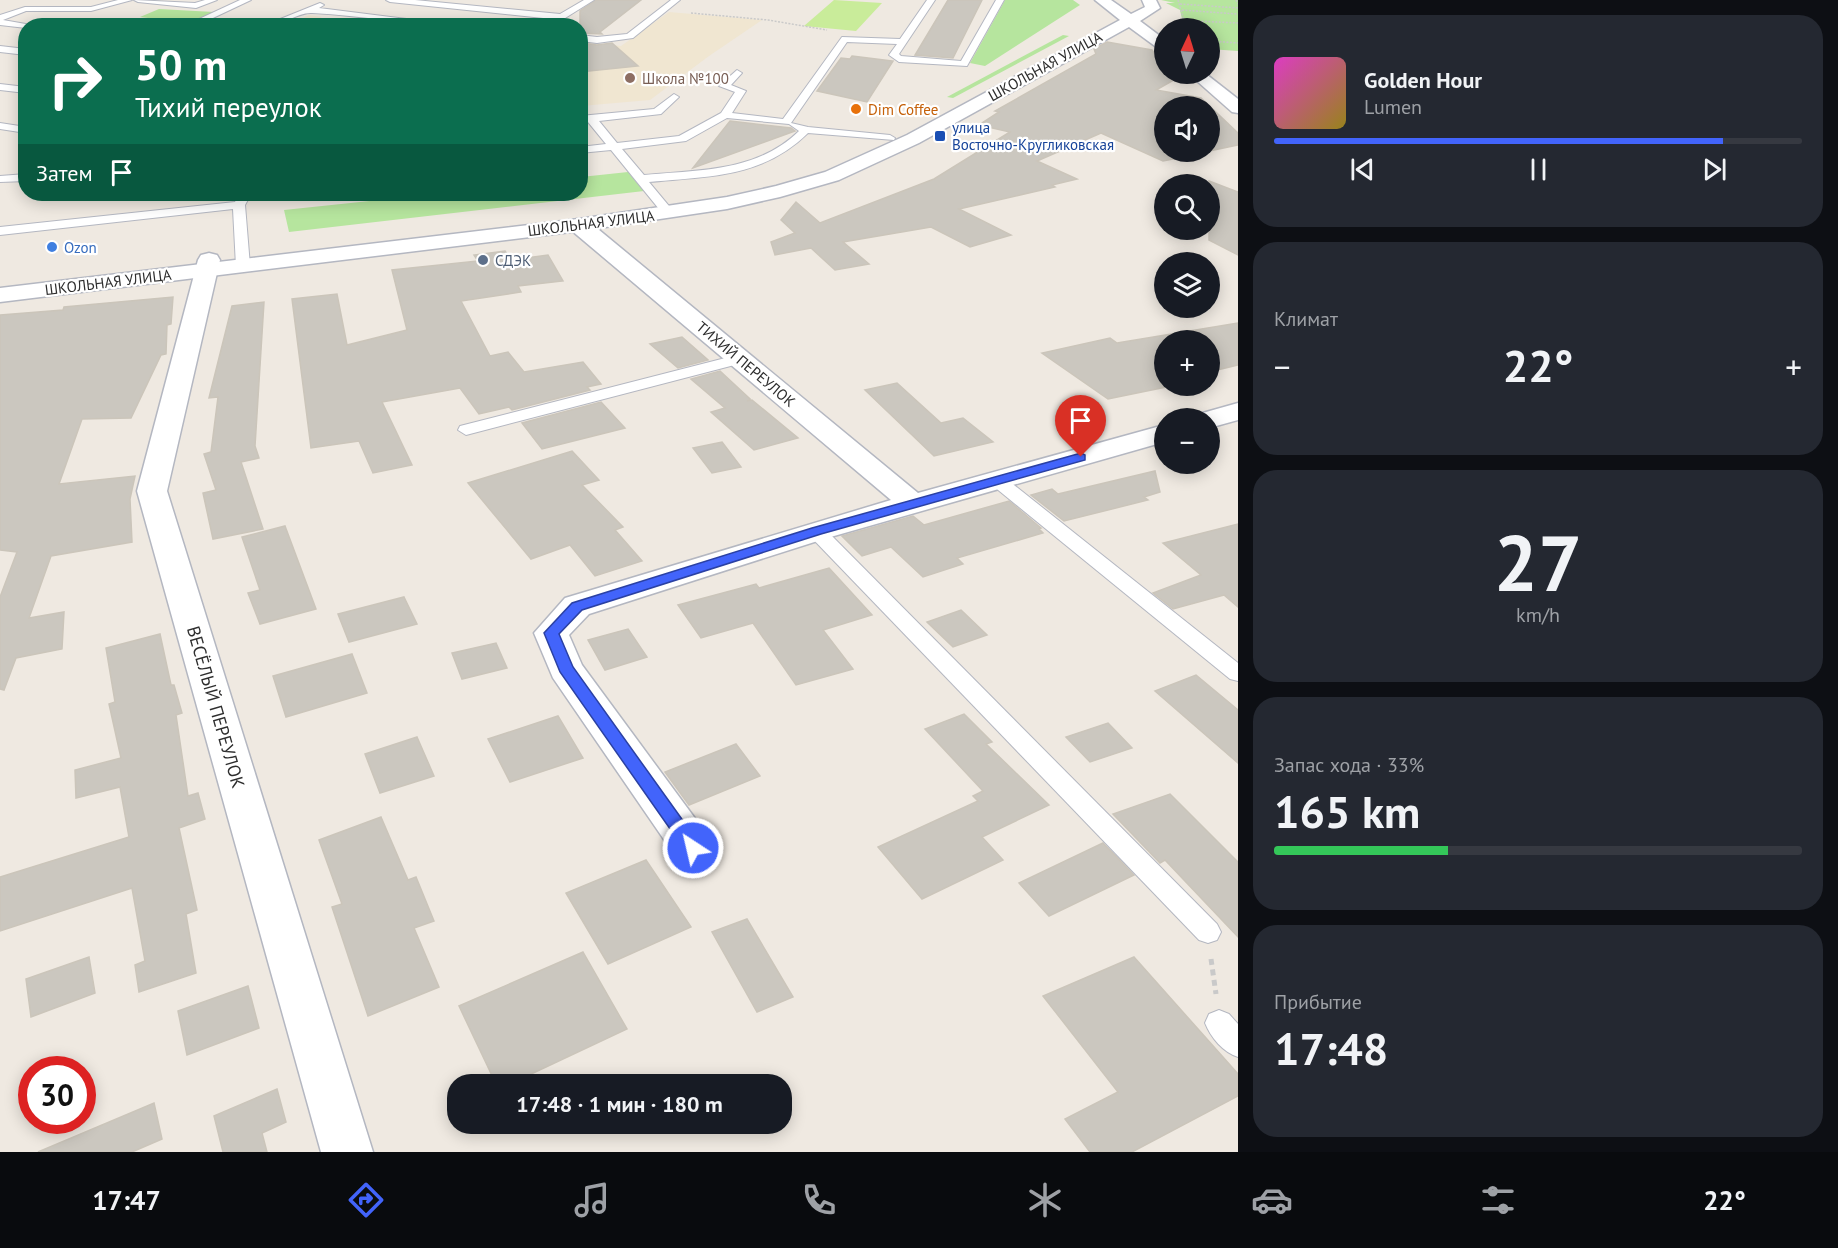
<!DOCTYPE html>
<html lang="ru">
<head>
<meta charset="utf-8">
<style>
	:root { --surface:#171b24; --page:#242831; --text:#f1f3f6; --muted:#9ea1a6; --line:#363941; --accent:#4264fb }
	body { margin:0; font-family:"PT Sans",sans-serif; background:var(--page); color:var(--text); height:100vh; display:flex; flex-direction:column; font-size:22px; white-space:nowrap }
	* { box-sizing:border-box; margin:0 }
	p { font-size:20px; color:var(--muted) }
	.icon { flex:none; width:33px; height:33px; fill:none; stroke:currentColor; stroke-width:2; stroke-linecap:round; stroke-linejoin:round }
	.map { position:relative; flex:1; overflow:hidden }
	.details { display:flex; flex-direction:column; gap:15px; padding:15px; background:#0d0f14; width:600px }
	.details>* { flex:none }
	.top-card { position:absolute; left:18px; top:18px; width:570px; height:183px; border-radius:24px; box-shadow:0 3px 15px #0003; background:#0b6e4f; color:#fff; overflow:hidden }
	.needle { width:39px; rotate:4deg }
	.fabs { position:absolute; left:1154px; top:18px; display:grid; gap:12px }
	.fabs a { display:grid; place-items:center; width:66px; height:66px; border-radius:50%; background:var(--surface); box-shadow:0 3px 15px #0003; font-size:30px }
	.speed { position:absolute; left:18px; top:1056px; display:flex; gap:12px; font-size:30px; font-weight:700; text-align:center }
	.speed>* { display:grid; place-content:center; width:78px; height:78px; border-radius:50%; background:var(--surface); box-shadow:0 3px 15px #0003; line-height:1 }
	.speed .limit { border:9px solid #d22; background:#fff; color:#111 }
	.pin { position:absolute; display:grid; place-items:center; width:51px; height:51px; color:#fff; margin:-62px -26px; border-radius:50% 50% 50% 0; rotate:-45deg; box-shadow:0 0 6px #0007 }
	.pin .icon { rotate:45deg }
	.me { position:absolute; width:66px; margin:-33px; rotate:325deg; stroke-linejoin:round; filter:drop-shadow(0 0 4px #0008) }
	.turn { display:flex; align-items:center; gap:21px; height:126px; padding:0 18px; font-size:27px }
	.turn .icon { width:78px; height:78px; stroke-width:2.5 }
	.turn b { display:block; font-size:42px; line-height:51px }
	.then { display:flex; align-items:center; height:57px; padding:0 18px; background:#0003; gap:12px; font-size:22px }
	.big { font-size:45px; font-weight:700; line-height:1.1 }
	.details .card { flex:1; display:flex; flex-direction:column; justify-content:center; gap:9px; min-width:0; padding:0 21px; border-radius:24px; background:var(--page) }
	.details .dial { align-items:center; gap:0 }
	.dial b { font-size:78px; line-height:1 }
	.song { display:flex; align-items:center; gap:18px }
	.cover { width:72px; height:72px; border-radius:9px; background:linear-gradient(135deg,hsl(310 70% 55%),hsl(50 70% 35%)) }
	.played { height:6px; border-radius:3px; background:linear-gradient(90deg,var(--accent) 85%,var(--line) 85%) }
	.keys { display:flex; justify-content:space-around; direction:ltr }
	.heat { display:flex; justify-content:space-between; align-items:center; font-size:33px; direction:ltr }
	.charge { height:9px; border-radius:4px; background:linear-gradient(90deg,#34c759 33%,var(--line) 0) }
	.trip { position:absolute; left:447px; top:1074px; width:345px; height:60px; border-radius:24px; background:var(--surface); box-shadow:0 3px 15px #0003; font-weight:700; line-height:60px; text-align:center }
	.tabs { display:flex; height:96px; justify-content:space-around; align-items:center; background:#090b0e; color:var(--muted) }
	.tabs .icon { width:42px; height:42px }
	.tabs .current { color:var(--accent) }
	.tabs b { font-size:27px; color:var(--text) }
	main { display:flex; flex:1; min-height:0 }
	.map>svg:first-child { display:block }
	.education { fill:#f0e6d1 }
	.green { fill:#b6e59e }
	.pitch { fill:#c9ec9a }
	.building { fill:#cbc7bf; stroke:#cbc5ba; stroke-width:1.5 }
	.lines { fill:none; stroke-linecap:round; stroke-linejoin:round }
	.lane-casing { stroke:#b4b7c1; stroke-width:2 }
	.street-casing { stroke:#b4b7c1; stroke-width:3 }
	.secondary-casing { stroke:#b4b7c1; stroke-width:3 }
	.path-far1 { stroke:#c9c9c9; stroke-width:1.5; stroke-dasharray:2 1.5; stroke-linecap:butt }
	.path { stroke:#c9c9c9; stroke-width:5; stroke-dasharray:6 4.5; stroke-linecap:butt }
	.lane { fill:#fff; fill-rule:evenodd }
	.street { fill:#fff; fill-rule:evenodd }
	.secondary { fill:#fff; fill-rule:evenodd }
	.route { fill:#4264fb; stroke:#2b41a3; stroke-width:1.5 }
	.education-dot { fill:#8d6e63; stroke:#fff; stroke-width:2 }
	.food-dot { fill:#e8710a; stroke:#fff; stroke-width:2 }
	.transit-dot { fill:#1a4fb4; stroke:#fff; stroke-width:2 }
	.shop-dot { fill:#3f7fe0; stroke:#fff; stroke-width:2 }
	.service-dot { fill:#5c6f8a; stroke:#fff; stroke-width:2 }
	.labels { text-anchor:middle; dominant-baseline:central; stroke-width:4.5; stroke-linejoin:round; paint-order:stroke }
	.far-street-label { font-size:15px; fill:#2e2e2e; stroke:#fff }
	.far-education-label { font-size:15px; fill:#785e54; stroke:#fff; text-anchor:start }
	.far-food-label { font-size:15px; fill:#c56008; stroke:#fff; text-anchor:start }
	.far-transit-label { font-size:15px; fill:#164399; stroke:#fff; text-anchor:start }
	.far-shop-label { font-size:15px; fill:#366cbe; stroke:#fff; text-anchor:start }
	.far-service-label { font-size:15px; fill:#4e5e75; stroke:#fff; text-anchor:start }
	.street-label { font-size:18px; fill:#2e2e2e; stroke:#fff }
</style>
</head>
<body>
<main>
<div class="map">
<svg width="1238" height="1152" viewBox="0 0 1238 1152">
	<rect width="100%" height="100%" fill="#efe9e1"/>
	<!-- education -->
	<g class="education">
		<polygon points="669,12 762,20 709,56 650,100 581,106 581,42 621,46"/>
		<polygon points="309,15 322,17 317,20 343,23 352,19 417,25 288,25"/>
	</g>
	<!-- green -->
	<g class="green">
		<polygon points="1005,0 1073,0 1080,5 985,66 970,63"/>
		<polygon points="1161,0 1238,0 1238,51 1209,49 1209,28 1184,28 1180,10 1166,3 1175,3"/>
		<polygon points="159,9 214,12 188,23 140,17"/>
		<polygon points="1063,35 1069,36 953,98 947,97"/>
		<polygon points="628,172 644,191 289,232 284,210 436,194 580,194 581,177"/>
	</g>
	<!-- pitch -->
	<polygon class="pitch" points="834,0 882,3 856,31 804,26"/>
	<!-- building -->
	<g class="building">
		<polygon points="596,0 641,0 600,32 602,34 580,33 580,11"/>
		<polygon points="948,0 982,0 953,58 915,55"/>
		<polygon points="1107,42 1152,50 1164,68 1164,74 1167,74 1172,81 1156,90 1201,98 1238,133 1238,145 1209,151 1209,106 1164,106 1164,152 1208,152 1163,161 1101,133 1037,161 1077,179 1052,185 1055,187 959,209 1011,235 970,247 931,227 843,242 869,264 835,270 811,248 775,255 771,242 795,233 781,220 796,202 820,223 934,179 1010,132 979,125 999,112 995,111 1096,54 1094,49"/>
		<polygon points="580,43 597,45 612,43 638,66 580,72"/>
		<polygon points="852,56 893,61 867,102 817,91 841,58 850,59"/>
		<polygon points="730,121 791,128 795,131 693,168"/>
		<polygon points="1209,181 1238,192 1238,255 1209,240"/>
		<polygon points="505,251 511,260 548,255 563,281 518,286 521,292 461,301 490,356 508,352 524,372 583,362 601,384 587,387 590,390 512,410 509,407 479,414 460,388 382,402 412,465 373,473 359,441 311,448 292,299 337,294 347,345 407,330 392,270 478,261 474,255"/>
		<polygon points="173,297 171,324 167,325 166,354 161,355 131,418 82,419 59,484 135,476 130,499 132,542 51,556 29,618 64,612 62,649 16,658 4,690 0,689 0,597 17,552 0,550 0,315 63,310 64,307"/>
		<polygon points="264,302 255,446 259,458 241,462 263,529 213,539 203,493 216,490 204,454 211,452 218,397 209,398 232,306"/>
		<polygon points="1238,323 1238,365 1209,372 1209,340 1164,340 1164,383 1161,383 1166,387 1108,399 1042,353 1110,338 1117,343"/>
		<polygon points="682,337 708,360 678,368 650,344"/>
		<polygon points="720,371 750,399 747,401 752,400 798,438 754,450 711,412 725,408 691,379"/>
		<polygon points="897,383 941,423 963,418 993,442 934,456 865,390"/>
		<polygon points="601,402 625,428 542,449 522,423"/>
		<polygon points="722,442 741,467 712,473 693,448"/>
		<polygon points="572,451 599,480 582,485 623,527 615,530 642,561 595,576 570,545 531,559 468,483"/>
		<polygon points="1155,471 1160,492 1144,497 1148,500 1064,521 1031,495 1052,489 1058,494"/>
		<polygon points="1009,501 1041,528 1039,529 1043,533 957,558 963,564 923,577 891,547 862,556 842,536 913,516 924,525"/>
		<polygon points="1238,524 1238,607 1224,595 1173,609 1153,593 1201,575 1163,543"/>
		<polygon points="285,526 316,609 260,624 248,593 260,590 242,537"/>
		<polygon points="829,568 872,615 823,630 853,669 796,685 753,623 701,638 678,605 756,584 759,588"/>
		<polygon points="404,597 417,624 349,642 338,614"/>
		<polygon points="961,610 987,635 953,647 927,622"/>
		<polygon points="628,629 647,657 605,670 588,640"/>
		<polygon points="160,634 171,685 174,685 182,713 176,715 188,796 198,793 205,819 179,828 197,910 186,914 196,973 139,992 135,965 145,961 132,888 0,931 0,877 129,837 120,787 76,798 75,770 121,758 109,704 115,702 106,648"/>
		<polygon points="496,643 507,668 462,679 452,653"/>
		<polygon points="352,654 367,693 286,717 273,676"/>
		<polygon points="1196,675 1238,710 1238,763 1155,691"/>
		<polygon points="964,714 992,742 986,744 1049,805 982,837 1003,860 922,899 878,847 978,801 973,796 983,791 925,729"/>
		<polygon points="558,716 583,758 510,782 488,739"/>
		<polygon points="1108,723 1132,748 1090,762 1066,737"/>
		<polygon points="417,737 434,776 380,793 365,754"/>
		<polygon points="736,744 760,776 689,805 665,772"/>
		<polygon points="1170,794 1238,862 1238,937 1165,860 1160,863 1113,814"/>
		<polygon points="381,817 408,880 416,877 434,921 414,928 439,987 368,1016 332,907 342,904 319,840"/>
		<polygon points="1103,843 1134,875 1049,916 1019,883"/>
		<polygon points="646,860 691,927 608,964 566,893"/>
		<polygon points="747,919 793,997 757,1012 712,932"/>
		<polygon points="583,952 627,1029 510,1084 496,1084 459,1006"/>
		<polygon points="89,957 95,993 31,1017 26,979"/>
		<polygon points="1134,957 1238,1074 1238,1096 1132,1152 1090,1152 1065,1119 1118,1092 1043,996"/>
		<polygon points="248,986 259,1028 187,1055 178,1011"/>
		<polygon points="277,1089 286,1122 262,1133 267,1152 223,1152 214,1116"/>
		<polygon points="154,1103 162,1139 132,1152 38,1152"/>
	</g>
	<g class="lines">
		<defs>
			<g id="lane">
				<polygon points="118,0 132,0 91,11 26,11 3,20 37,26 26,26 26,28 0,25 0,15 25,7 91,7"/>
				<polygon points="134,0 195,3 205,0 217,0 196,8 138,2"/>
				<polygon points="240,0 251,0 196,26 184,26"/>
				<polygon points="386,0 415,0 560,14 584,0 594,0 562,20 390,2"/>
				<polygon points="671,0 680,0 633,38 597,43 580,41 580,35 597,37 627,34"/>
				<path d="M927,0H935L899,54L901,56L961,61L996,0H1004L967,66L899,62L889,55L897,44L847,42L791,123L808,127L890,135L895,138L894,140L808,133C762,178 710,176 649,182L669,206L663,210L659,209L611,150L580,153V147L606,144L588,122H580V116L654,109L674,94L679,97L661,114L599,121L617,143L679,136L721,113L735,92L719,86L737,70L742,73L731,85L746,91L732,113L783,119L842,37L900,39ZM727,118L789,124L799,131C757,172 699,170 644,175L622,149L686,141Z"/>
				<path d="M320,3L324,5L319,8L462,26C412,26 362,15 312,13C298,12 282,26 263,26Z"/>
				<polygon points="0,46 26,49 26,55 0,52"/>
				<polygon points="0,84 26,87 26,93 0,90"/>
				<polygon points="0,123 26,127 26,133 0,129"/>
				<polygon points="26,174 26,181 0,182 0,176"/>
				<polygon points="239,194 251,194 245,205 250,266 243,270 236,266 233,209 0,235 0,227 235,202"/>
				<polygon points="741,354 746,356 749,359 746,362 466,435 458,430 460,426"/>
				<polygon points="998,476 1004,477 1238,663 1238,681 1230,679 992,485 989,481 992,477"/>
				<polygon points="816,525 823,527 1217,924 1221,932 1217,940 1208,943 1199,940 809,535 807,531 809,527"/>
				<path d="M1219,1010L1229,1014L1238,1024V1057C1223,1052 1211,1038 1205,1023L1209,1014Z"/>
			</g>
			<g id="street">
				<polygon points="579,219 587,220 918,493 1164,425 1164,442 827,538 589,614 569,635 582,665 708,836 714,848 708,860 693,865 678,860 553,678 534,633 565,598 891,500 571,230 568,225 571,220"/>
				<polygon points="209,253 217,255 220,260 167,491 373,1152 321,1152 137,491 198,260 201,255"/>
				<polygon points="1238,403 1238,420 1209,428 1209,418 1196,418 1199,414"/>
			</g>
			<g id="secondary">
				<polygon points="1095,0 1111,0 1131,14 1145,7 1142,0 1156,0 1160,8 1140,21 1164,39 1164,51 1159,49 1129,27 919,143 839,180 780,197 727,209 579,231 0,302 0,288 579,219 727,197 776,186 825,172 907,135 1120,20"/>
				<polygon points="1189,74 1206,74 1238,99 1238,113 1232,112"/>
			</g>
		</defs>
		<!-- lane casing -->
		<use href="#lane" class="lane-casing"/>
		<!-- street casing -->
		<use href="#street" class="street-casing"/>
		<!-- secondary casing -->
		<use href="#secondary" class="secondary-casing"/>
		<!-- path-far1 -->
		<g class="path-far1">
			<polyline points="1178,0 1186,28"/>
			<polyline points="1236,0 1238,4"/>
			<polyline points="1180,4 1238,8"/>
			<polyline points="1182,10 1238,14"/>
			<polyline points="691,13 768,20 827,30"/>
			<polyline points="1198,28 1195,21 1238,23"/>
			<polyline points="1209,41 1238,43"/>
		</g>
		<!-- path -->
		<polyline class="path" points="1211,959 1216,994"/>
		<!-- lane -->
		<use href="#lane" class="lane"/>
		<!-- street -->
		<use href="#street" class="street"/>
		<!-- secondary -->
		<use href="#secondary" class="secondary"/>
	</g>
	<!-- route -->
	<polygon class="route" points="1081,453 1085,455 1085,460 821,534 582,610 559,634 573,667 699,843 702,848 699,853 693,855 687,853 560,672 544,633 572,603 812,528"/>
	<!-- markers -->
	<circle class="education-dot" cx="630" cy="78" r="6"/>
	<circle class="food-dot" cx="856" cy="109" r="6"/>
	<rect class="transit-dot" x="934" y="130" width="12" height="12" rx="3"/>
	<circle class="shop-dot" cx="52" cy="247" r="6"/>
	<circle class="service-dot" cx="483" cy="260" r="6"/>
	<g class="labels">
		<!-- far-street labels -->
		<g class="far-street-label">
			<text transform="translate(1045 66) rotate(-29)">ШКОЛЬНАЯ УЛИЦА</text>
			<text transform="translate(591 223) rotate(-7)">ШКОЛЬНАЯ УЛИЦА</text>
			<text transform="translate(108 282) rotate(-7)">ШКОЛЬНАЯ УЛИЦА</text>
			<text transform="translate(746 364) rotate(40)">ТИХИЙ ПЕРЕУЛОК</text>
		</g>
		<!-- far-education labels -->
		<g class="far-education-label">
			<text x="642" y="78">Школа №100</text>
		</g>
		<!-- far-food labels -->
		<g class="far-food-label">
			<text x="868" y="109">Dim Coffee</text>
		</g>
		<!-- far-transit labels -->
		<g class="far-transit-label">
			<text x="952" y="127">улица<tspan x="952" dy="17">Восточно-Кругликовская</tspan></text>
		</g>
		<!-- far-shop labels -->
		<g class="far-shop-label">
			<text x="64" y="247">Ozon</text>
		</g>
		<!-- far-service labels -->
		<g class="far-service-label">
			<text x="495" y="260">СДЭК</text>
		</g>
		<!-- street labels -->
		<g class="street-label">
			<text transform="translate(216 707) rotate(74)">ВЕСЁЛЫЙ ПЕРЕУЛОК</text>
		</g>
	</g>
</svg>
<div class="fabs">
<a><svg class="needle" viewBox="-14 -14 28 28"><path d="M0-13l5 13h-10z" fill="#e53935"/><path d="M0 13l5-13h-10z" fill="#9ea1a6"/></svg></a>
<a><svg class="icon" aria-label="sound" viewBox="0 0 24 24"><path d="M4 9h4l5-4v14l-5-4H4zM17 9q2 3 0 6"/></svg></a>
<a><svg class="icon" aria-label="search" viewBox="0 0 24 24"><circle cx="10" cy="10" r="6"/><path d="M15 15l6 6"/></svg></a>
<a><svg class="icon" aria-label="layers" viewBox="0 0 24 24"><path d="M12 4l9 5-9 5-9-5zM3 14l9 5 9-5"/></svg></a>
<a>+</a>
<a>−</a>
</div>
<div class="speed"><div class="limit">30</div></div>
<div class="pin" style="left:1081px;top:457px;background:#d93025"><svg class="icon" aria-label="arrive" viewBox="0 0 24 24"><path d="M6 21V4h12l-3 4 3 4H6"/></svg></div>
<svg class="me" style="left:693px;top:848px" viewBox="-20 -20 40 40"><circle r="17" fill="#4264fb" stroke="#fff" stroke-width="3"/><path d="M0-11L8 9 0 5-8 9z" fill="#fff"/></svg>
<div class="trip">17:48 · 1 мин · 180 m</div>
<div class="top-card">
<div class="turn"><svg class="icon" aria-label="right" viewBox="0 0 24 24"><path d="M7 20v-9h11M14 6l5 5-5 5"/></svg><div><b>50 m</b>Тихий переулок</div></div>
<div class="then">Затем<svg class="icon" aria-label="arrive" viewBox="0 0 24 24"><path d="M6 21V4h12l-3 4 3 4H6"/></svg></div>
</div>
</div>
<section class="details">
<div class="card">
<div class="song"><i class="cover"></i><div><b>Golden Hour</b><p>Lumen</p></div></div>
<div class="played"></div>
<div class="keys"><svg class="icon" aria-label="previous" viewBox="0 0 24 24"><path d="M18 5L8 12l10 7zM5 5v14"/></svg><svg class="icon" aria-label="pause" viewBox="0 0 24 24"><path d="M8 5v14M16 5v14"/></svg><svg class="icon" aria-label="next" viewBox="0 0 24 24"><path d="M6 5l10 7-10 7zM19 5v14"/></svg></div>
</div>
<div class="card"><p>Климат</p>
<div class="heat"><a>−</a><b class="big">22°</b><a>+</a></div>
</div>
<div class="card dial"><b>27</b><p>km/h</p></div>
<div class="card"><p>Запас хода · 33%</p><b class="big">165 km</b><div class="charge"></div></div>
<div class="card"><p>Прибытие</p><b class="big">17:48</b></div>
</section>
</main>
<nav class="tabs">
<b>17:47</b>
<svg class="icon current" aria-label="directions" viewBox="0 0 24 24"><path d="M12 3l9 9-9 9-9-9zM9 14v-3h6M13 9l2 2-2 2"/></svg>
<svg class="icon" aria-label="music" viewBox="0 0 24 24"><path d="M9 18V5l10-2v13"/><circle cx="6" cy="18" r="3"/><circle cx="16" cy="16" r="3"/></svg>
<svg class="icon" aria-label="phone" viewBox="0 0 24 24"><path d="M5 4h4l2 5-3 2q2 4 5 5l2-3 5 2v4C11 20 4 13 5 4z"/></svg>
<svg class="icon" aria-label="climate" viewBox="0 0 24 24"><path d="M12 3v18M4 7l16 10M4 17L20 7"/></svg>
<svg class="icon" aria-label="car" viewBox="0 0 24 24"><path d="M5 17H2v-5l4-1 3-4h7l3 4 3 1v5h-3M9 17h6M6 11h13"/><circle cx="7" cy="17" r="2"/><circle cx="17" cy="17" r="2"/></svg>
<svg class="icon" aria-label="filters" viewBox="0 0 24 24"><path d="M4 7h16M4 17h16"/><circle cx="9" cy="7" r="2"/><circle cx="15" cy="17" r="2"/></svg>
<b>22°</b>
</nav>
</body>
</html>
